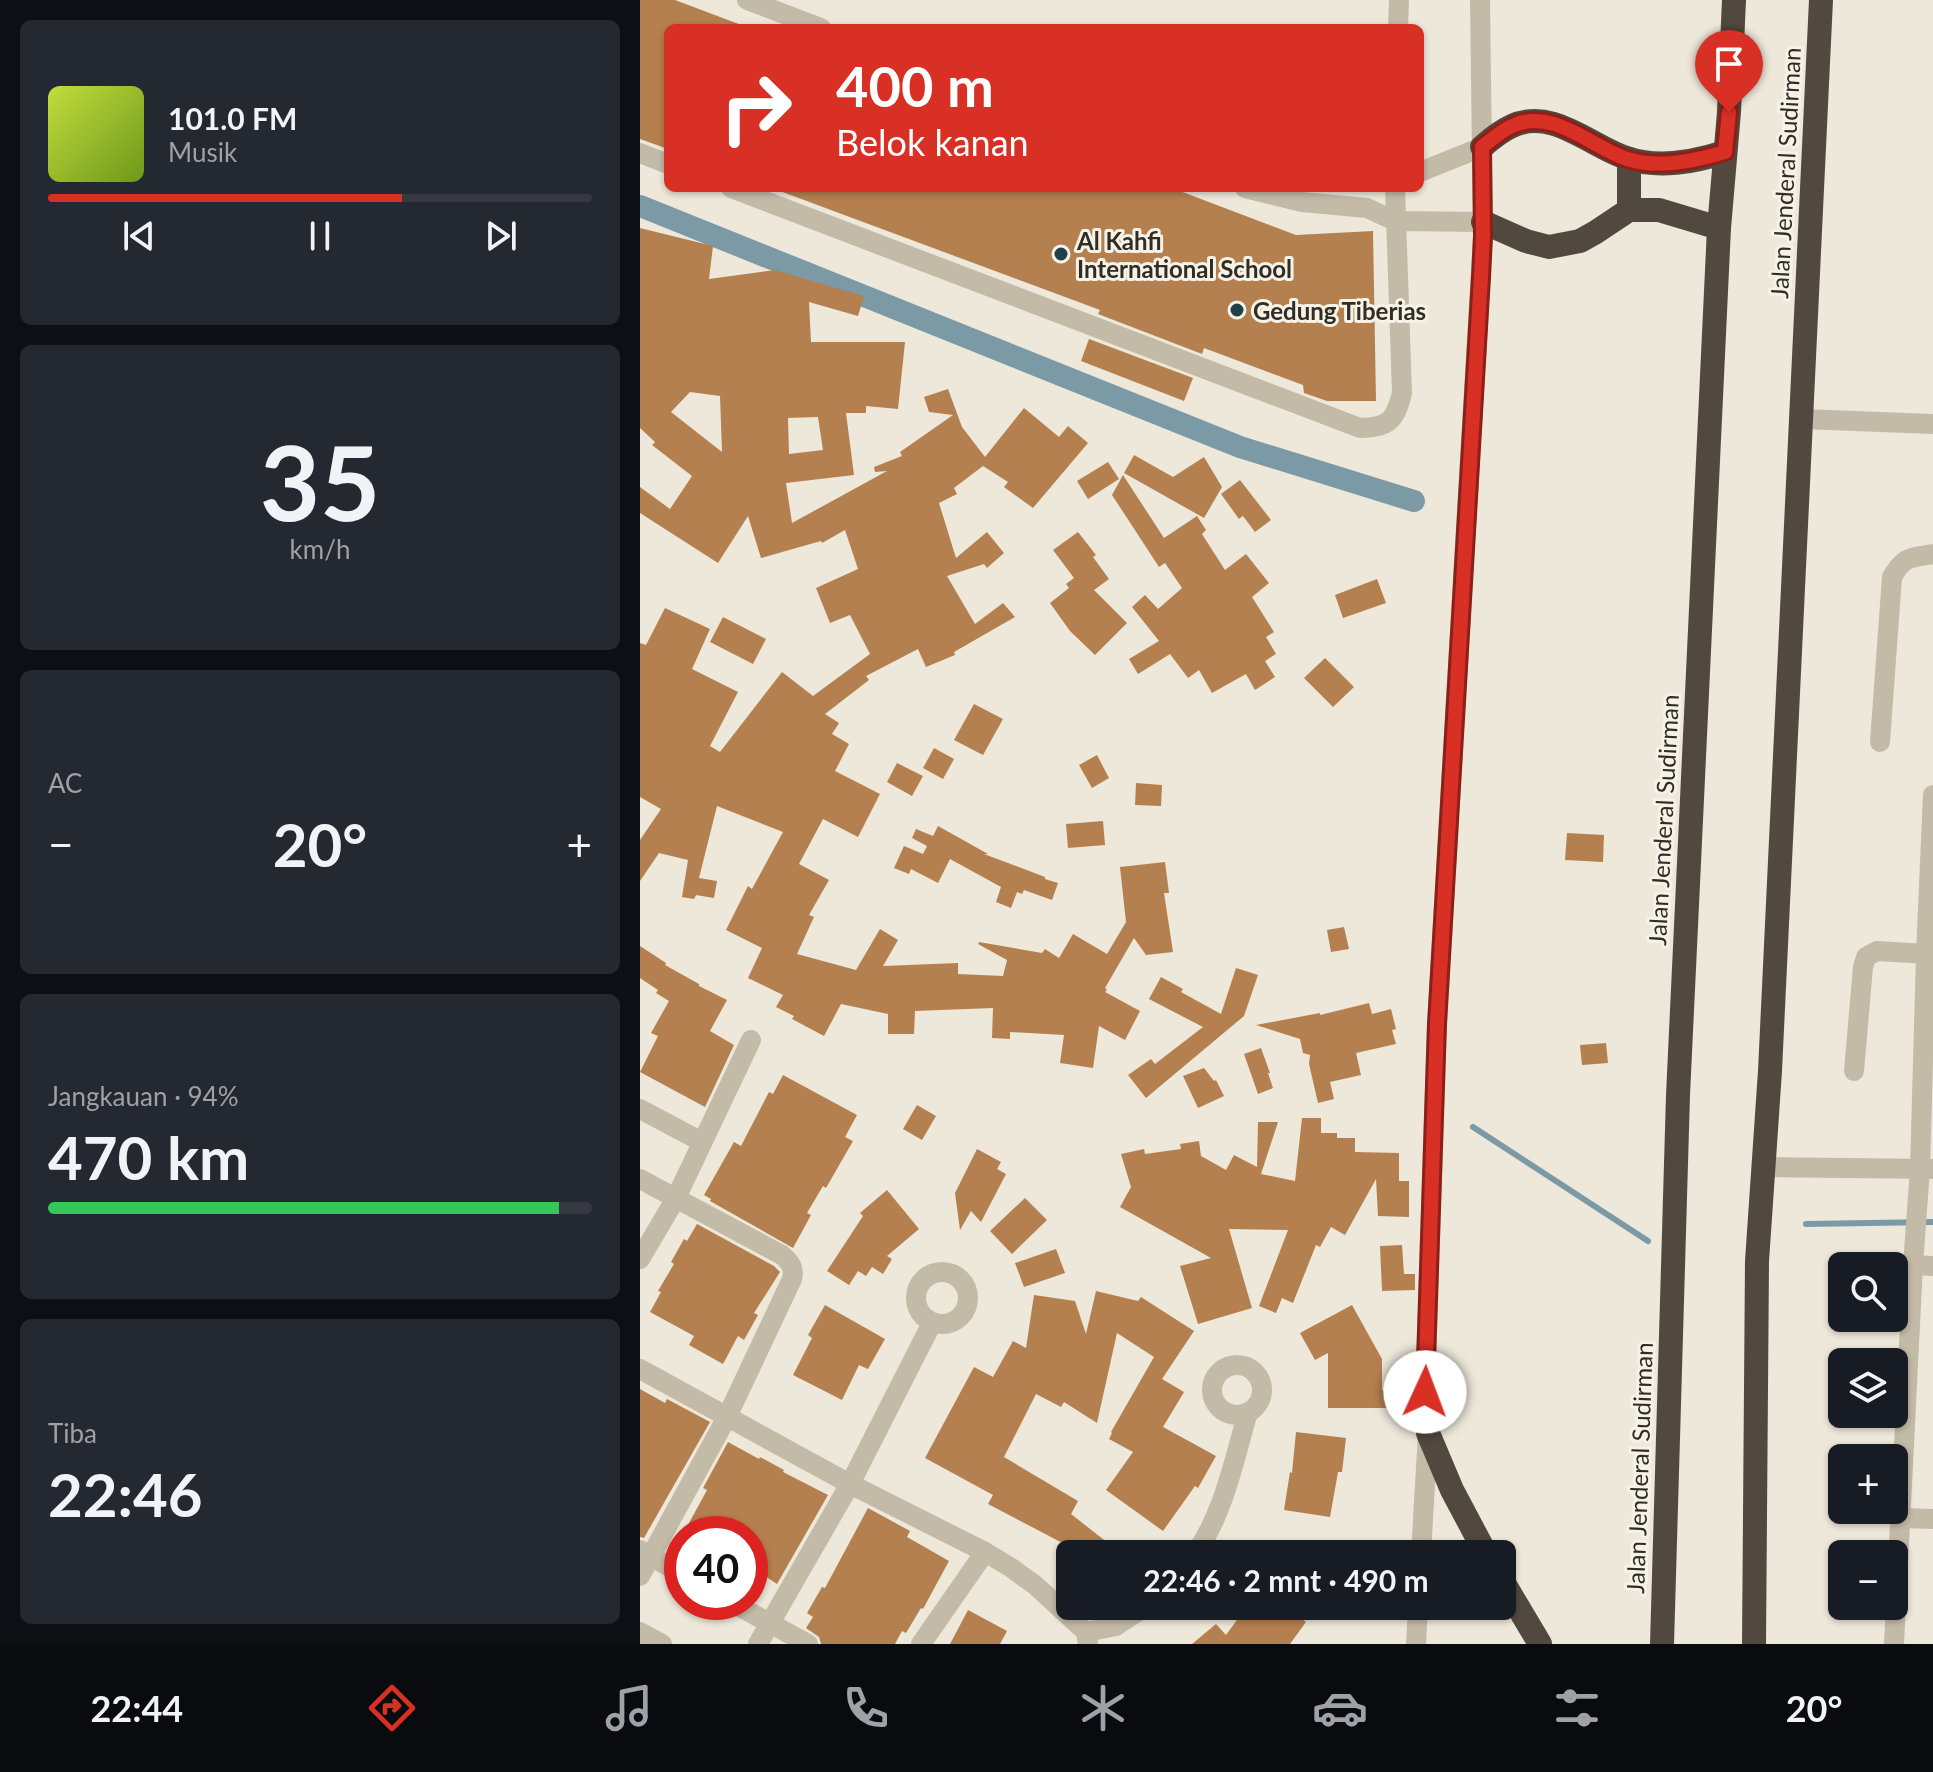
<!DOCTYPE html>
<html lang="id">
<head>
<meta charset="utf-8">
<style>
	:root { --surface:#171b24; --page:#242831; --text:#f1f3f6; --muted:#9ea1a6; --line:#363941; --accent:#d93025 }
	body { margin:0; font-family:Lato,sans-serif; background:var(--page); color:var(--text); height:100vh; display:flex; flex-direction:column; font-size:30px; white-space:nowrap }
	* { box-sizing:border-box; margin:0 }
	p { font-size:26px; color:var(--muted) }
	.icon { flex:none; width:44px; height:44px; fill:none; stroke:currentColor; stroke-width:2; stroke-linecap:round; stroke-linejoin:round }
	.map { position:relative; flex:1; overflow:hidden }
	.drawer { display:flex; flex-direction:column; gap:20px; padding:20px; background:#0d0f14; width:640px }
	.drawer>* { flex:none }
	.banner { position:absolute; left:24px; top:24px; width:760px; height:168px; border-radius:12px; box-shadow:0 2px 6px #0004; background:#d93025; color:#fff; overflow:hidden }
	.buttons { position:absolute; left:1188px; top:1252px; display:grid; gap:16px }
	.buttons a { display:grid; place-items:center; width:80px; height:80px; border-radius:12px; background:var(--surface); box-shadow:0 2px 6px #0004; font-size:40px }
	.speed { position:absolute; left:24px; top:1516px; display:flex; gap:16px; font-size:40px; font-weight:700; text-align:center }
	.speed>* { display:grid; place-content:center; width:104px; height:104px; border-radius:50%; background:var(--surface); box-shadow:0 2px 6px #0004; line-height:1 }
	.speed .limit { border:12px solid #d22; background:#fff; color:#111 }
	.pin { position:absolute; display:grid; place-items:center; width:68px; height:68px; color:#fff; margin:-82px -34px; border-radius:50% 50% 50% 0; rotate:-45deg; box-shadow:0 0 8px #0007 }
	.pin .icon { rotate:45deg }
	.me { position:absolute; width:88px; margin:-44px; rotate:2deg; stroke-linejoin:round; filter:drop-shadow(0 0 6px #0008) }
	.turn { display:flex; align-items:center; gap:28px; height:168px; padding:0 40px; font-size:36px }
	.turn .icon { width:104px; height:104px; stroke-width:2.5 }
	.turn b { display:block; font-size:56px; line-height:68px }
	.big { font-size:60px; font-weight:700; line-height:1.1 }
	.drawer .card { flex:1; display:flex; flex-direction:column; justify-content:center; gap:12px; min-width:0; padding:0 28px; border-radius:12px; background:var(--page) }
	.drawer .dial { align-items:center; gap:0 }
	.dial b { font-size:104px; line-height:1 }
	.song { display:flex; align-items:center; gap:24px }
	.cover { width:96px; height:96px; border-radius:12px; background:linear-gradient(135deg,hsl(70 70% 55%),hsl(80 70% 35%)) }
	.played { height:8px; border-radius:4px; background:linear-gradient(90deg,var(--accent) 65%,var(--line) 65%) }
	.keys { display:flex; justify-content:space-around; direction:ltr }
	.heat { display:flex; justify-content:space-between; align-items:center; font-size:44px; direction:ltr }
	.charge { height:12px; border-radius:6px; background:linear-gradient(90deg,#34c759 94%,var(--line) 0) }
	.trip { position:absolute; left:416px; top:1540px; width:460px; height:80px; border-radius:12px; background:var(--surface); box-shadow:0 2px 6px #0004; font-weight:700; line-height:80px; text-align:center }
	.dock { display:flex; height:128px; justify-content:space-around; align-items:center; background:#090b0e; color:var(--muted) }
	.dock .icon { width:56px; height:56px }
	.dock .active { color:var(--accent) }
	.dock b { font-size:36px; color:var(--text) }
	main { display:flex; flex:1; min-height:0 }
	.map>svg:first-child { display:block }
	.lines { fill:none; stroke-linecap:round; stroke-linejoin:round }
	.stream { stroke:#7c9aa6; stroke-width:6 }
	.canal { stroke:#7c9aa6; stroke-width:22 }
	.building { fill:#b5804f; fill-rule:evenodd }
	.minor { stroke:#c3bba7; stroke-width:20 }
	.highway { stroke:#51493f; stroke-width:24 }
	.route-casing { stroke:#8d1f18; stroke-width:20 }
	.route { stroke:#d93025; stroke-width:14 }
	.poi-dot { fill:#223f4c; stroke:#f6f2e5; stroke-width:3 }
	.labels { text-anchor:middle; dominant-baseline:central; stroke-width:6; stroke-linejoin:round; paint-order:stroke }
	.street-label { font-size:24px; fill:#312c26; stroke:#f6f2e5 }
	.poi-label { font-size:24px; font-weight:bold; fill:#312c26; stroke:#f6f2e5; text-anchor:start }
</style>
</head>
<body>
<main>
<section class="drawer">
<div class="card">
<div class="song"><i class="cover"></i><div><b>101.0 FM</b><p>Musik</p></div></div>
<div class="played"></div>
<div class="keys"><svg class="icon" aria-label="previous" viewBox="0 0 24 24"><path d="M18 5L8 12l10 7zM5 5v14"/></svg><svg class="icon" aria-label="pause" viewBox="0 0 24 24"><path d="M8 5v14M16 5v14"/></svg><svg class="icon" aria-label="next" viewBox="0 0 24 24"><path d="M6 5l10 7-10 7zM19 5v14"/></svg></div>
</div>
<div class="card dial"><b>35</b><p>km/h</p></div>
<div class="card"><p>AC</p>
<div class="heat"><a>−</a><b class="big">20°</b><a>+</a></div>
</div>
<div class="card"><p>Jangkauan · 94%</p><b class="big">470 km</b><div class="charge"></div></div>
<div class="card"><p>Tiba</p><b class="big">22:46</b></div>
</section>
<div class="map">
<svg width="1293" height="1644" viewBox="0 0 1293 1644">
	<rect width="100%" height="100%" fill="#ede8d9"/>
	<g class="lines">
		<!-- stream -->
		<g class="stream">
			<polyline points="833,1127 1008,1241"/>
			<polyline points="1166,1224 1293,1222"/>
		</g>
		<!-- canal -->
		<polyline class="canal" points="0,206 600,447 774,501"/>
	</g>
	<!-- building -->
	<g class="building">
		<polygon points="0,0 35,0 104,26 104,28 28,28 28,149 0,139"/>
		<polygon points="138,188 532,188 656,235 733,231 736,401 687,401 664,393 663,385 564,348 562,354 458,314 460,310 137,190"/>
		<path d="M0,228L73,246L69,279L135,270L224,296L218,316L169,302L171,342H265L258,409L226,406V413H206L214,475L146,483L152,523L247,471L235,472L234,467L262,456L260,452L313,415L289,412L284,397L308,389L322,427L345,457L384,408L419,437L428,426L448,443L393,508L364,487L368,482L343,466L314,488L317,494L299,503L316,558L347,532L364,553L347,568L344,564L307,576L335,624L363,603L375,617L314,652L315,655L286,667L278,649L226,676L229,680L185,714L199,723L192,734L209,744L195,771L240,794L218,837L183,819L159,864L189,880L169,915L174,917L157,954L216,970L240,929L258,940L243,966L318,963V974L363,976L367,960L338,944L339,942L402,953L405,949L419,958L433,934L467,954L486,922L480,867L525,862L529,893H524L533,952L506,955L494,938L465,988L467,990L465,992L500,1011L485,1040L459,1026L453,1068L420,1063L424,1035L370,1032V1039L352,1038L353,1008L275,1011L274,1034H248V1014L201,1004L184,1036L152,1019L154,1016L136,1007L143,995L108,978L122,948L86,930L108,886L112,889L143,832L77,806L59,878L77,881L74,898L56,895L54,899L42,897L48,860L19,853L0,881V840L21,809L0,797V643L6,645L25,608L70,629L52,669L98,692L70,746L80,752L142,672L173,696L230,654L210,615L190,623L176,588L218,569L205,530L182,543L181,541L121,558L108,516L78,563L0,513V487L30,509L52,476L12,445L15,442L0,428ZM50,392L80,396L82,452L31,412ZM178,417L183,450L149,454L148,418Z"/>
		<polygon points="449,339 553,378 544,401 441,361"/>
		<polygon points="494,455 533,477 564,457 582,487 564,518 484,473"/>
		<polygon points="468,462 479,479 448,499 437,481"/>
		<polygon points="483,475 524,538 557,516 566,530 562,534 585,570 606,554 629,583 612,597 634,632 626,637 636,654 625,661 635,677 615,690 606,674 572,693 559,670 548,678 530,654 498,674 489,659 519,641 492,607 505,595 518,609 542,588 525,563 519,567 472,495"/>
		<polygon points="600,480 631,520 615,532 603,516 599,519 581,494"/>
		<polygon points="438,532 456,555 453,557 469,579 454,590 487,623 455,655 430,631 410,603 429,588 426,584 434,578 413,550"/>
		<polygon points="737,579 746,603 703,618 695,595"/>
		<polygon points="83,617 126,639 113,664 70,642"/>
		<polygon points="685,658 714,687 693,707 664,678"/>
		<polygon points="334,704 363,719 343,755 314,740"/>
		<polygon points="294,748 314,759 303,779 283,768"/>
		<polygon points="457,755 469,778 452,788 439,765"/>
		<polygon points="257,763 283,776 272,796 247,782"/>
		<polygon points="496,783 522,785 521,806 495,805"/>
		<polygon points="463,821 465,845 428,848 426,824"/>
		<polygon points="298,826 348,854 344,854 405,877 405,879 418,883 412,900 384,890 382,894 377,892 371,908 356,902 361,887 310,859 298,883 271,869 269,874 254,868 264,846 283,854 287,846 272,838 276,829 293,836"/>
		<polygon points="927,833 964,835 963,862 925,860"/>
		<polygon points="704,927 709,949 691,952 687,930"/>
		<polygon points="0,946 26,963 25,965 59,984 59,986 87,1000 70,1031 94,1045 65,1107 0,1072 18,1036 11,1033 29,1001 16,993 18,990 0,978"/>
		<polygon points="596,968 618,975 604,1016 506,1098 488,1075 511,1059 515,1064 563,1027 509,999 521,977 543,989 541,992 581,1014"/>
		<polygon points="729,1003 732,1014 751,1009 756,1029 752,1030 756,1044 716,1053 721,1075 690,1082 694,1099 678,1103 669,1064 670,1055 663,1053 660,1039 616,1025 680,1013 680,1015"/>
		<polygon points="966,1043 968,1063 942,1065 940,1045"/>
		<polygon points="621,1048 630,1073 628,1073 633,1088 618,1094 604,1054"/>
		<polygon points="564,1068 574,1081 576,1080 584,1096 558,1108 543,1076"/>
		<polygon points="143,1075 217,1115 205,1137 213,1141 186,1188 183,1186 167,1213 171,1215 153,1248 70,1201 71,1199 64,1195 94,1142 101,1146 129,1092 133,1094"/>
		<polygon points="277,1105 296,1116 282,1140 263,1129"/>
		<polygon points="662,1118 681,1118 681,1133 697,1133 697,1138 715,1138 715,1152 759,1153 759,1181 769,1181 769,1217 738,1216 736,1179 705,1235 691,1227 680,1247 676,1245 653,1303 642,1298 636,1313 619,1306 648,1230 589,1229 612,1308 558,1324 540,1266 571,1258 480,1207 491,1187 481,1154 504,1149 505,1154 541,1149 540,1144 559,1141 561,1156 586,1170 594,1155 617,1167 618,1122 638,1122 621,1174 655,1181"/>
		<polygon points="337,1149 361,1162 357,1169 366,1174 341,1222 331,1211 320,1230 315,1193"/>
		<polygon points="247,1190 279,1229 247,1256 252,1259 243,1274 232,1267 226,1276 218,1271 209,1285 187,1271 223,1216 220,1213"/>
		<polygon points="385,1198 407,1220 372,1254 350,1231"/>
		<polygon points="57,1224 134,1266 140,1272 114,1313 118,1315 104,1340 98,1336 83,1364 49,1345 54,1336 10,1312 21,1292 18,1291 34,1264 31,1262 44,1239 47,1241"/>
		<polygon points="762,1245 764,1274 775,1274 775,1290 742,1291 740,1246"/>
		<polygon points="416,1249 425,1273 384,1287 375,1263"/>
		<polygon points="456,1291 498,1301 501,1297 554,1331 522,1379 544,1392 523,1427 576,1456 558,1488 555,1486 523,1531 466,1490 493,1452 469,1439 472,1433 471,1432 514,1357 477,1333 457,1423 424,1402 421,1407 396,1394 364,1457 438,1501 431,1514 482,1554 428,1554 432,1548 348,1504 353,1495 285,1458 334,1367 353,1377 373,1341 386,1348 394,1295 435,1301 446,1334"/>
		<polygon points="185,1305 245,1339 228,1369 219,1365 202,1400 153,1375 172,1338 168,1335"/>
		<polygon points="712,1305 742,1359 742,1390 747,1390 748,1408 688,1408 688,1353 675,1360 660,1333"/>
		<polygon points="0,1389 25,1403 27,1399 70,1422 4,1538 0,1537"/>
		<polygon points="656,1432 706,1438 702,1472 698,1472 690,1517 644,1510 650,1472 652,1473"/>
		<polygon points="88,1442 119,1459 120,1457 144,1470 143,1472 188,1495 137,1584 110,1566 110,1534 43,1534 67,1490 63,1488"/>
		<polygon points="228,1508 270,1531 267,1537 309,1561 283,1609 281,1608 266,1633 262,1631 255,1644 181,1644 179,1637 166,1628 173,1617 167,1613 182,1587 185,1588"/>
		<polygon points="607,1606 644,1606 666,1622 650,1644 552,1644 576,1624 586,1635"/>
		<polygon points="328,1610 367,1631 360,1644 310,1644"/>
	</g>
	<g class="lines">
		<!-- minor -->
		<g class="minor">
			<polyline points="107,0 181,28"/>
			<polyline points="758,28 759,0"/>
			<polyline points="0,153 28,164"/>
			<polyline points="780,172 842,147"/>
			<path d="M91,188L720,428C749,427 755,421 762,393L755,188"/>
			<polyline points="605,188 662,202 727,208 755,221 843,222"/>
			<polyline points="1162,419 1293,424"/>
			<path d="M1240,742L1252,577C1264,556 1270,558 1293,554"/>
			<polyline points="1214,1071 1223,967 1226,957 1237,951 1286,954"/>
			<polyline points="0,1109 62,1142"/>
			<polyline points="1124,1167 1293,1169"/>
			<path d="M0,1179L142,1255C150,1262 155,1268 152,1279L87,1417L0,1576"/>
			<polyline points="0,1259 36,1198 111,1040"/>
			<polyline points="1273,1265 1293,1266"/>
			<circle cx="302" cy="1298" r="26"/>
			<circle cx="597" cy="1390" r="25"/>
			<polyline points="0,1369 210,1484 345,1552 370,1567 395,1585 446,1632 448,1644"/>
			<polyline points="1260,1518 1293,1519"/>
			<polyline points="0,1550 42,1574"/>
			<path d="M555,1554C584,1513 594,1460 608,1412"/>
			<polyline points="781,1554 788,1433 785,1392 797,1024 843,236 840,0"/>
			<polyline points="91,1602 168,1644"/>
			<polyline points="0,1632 22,1644"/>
			<polyline points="446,1632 476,1626 506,1606"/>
			<polyline points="118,1644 210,1484 292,1323"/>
			<polyline points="281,1644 345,1552"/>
			<polyline points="776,1644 778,1606"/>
			<polyline points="1254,1644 1273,1265 1280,1169 1286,954 1293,795"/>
		</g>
		<!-- highway -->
		<g class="highway">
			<path d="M842,147C851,139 861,131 872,126C913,107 951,147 987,158C1019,169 1054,162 1085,152"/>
			<polyline points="989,210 989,159"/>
			<polyline points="843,222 886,241 909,247 940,241 956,232 989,210 1019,210 1079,228"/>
			<polyline points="788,1433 812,1490 846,1554"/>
			<polyline points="862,1580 900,1644"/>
			<polyline points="1022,1644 1038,1095 1079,228 1089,112 1094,0"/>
			<polyline points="1114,1644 1117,1261 1130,1071 1181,0"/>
		</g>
	</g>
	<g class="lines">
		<defs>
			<path id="route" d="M785,1392L797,1024L841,277L843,236L842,147C851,140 861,131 872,126C913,107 951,147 987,159C1019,169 1054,161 1085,152L1089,112"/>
		</defs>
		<!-- route casing -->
		<use href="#route" class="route-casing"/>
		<!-- route -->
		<use href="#route" class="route"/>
	</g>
	<!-- markers -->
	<g class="poi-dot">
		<circle cx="421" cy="254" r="8"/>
		<circle cx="597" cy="310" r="8"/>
	</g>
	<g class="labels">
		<!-- street labels -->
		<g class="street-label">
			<text transform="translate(1145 173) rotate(-87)">Jalan Jenderal Sudirman</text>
			<text transform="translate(1023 820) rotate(-87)">Jalan Jenderal Sudirman</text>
			<text transform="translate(999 1468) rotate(-88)">Jalan Jenderal Sudirman</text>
		</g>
		<!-- poi labels -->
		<g class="poi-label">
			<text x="437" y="240">Al Kahfi<tspan x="437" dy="28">International School</tspan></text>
			<text x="613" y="310">Gedung Tiberias</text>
		</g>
	</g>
</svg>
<div class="buttons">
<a><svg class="icon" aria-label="search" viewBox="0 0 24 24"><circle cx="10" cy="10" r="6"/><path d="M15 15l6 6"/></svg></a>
<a><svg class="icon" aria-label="layers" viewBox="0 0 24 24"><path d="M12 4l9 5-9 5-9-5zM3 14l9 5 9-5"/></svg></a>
<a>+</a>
<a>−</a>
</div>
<div class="speed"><div class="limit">40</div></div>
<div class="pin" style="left:1089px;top:112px;background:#d93025"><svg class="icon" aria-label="arrive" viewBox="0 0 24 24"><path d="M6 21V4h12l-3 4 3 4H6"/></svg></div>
<svg class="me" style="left:785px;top:1392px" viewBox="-20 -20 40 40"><circle r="19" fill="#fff"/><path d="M0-13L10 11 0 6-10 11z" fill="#d93025"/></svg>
<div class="trip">22:46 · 2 mnt · 490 m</div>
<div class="banner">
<div class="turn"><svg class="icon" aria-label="right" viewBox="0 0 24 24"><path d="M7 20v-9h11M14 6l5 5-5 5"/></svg><div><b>400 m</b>Belok kanan</div></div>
</div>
</div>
</main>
<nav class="dock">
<b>22:44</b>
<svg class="icon active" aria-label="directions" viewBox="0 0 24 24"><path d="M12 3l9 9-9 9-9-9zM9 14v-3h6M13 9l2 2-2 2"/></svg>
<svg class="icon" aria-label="music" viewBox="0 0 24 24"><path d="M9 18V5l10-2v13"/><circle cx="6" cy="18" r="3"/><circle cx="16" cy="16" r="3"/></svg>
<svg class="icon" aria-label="phone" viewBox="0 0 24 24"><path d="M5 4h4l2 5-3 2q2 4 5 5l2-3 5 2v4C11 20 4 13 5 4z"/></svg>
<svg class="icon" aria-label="climate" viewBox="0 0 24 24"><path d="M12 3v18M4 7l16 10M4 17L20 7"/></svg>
<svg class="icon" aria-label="car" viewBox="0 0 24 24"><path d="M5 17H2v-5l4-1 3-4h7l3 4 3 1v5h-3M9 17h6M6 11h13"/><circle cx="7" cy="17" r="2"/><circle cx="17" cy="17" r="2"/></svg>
<svg class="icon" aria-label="filters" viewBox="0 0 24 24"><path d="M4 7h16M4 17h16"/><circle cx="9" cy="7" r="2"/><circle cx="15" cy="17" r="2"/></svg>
<b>20°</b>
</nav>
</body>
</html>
